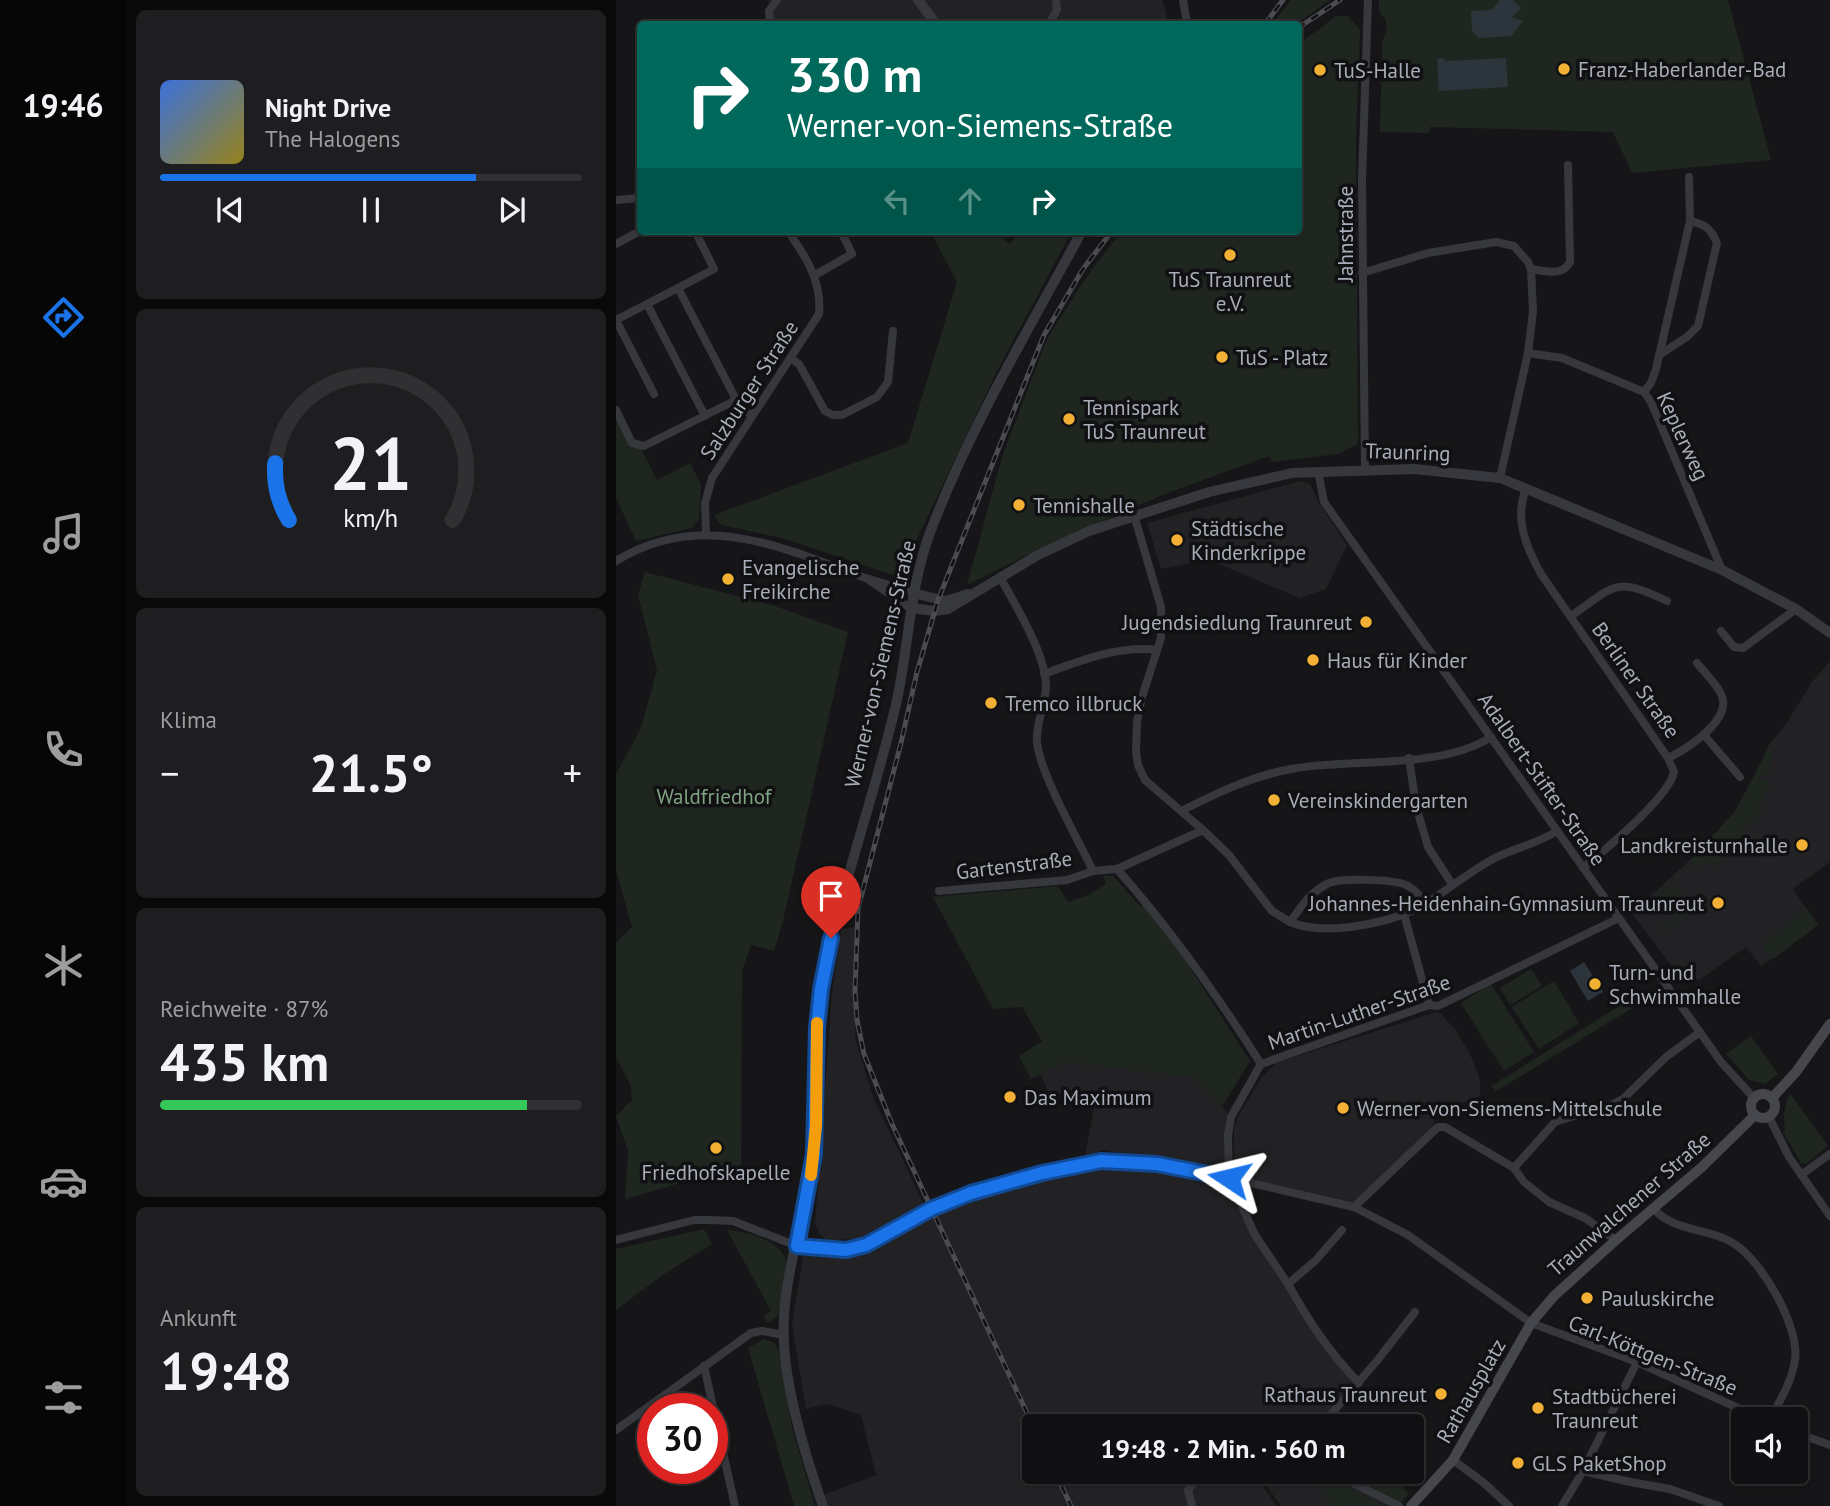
<!DOCTYPE html>
<html lang="de">
<head>
<meta charset="utf-8">
<style>
	:root { --surface:#101012; --page:#1e1e20; --text:#f1f3f6; --muted:#9c9d9f; --line:#303032; --accent:#1a73e8 }
	body { margin:0; font-family:"PT Sans",sans-serif; background:var(--page); color:var(--text); height:100vh; display:flex; flex-direction:column; font-size:26px; white-space:nowrap }
	* { box-sizing:border-box; margin:0 }
	p { font-size:23px; color:var(--muted) }
	.icon { flex:none; width:38px; height:38px; fill:none; stroke:currentColor; stroke-width:2; stroke-linecap:round; stroke-linejoin:round }
	.map { position:relative; flex:1; overflow:hidden }
	.side { display:flex; flex-direction:column; gap:10px; padding:10px; background:#09090a; width:490px }
	.side>* { flex:none }
	.hud { position:absolute; left:21px; top:21px; width:665px; height:214px; border-radius:7px; box-shadow:0 2px 5px #0004,0 0 0 2px var(--line); background:#00695c; color:#fff; overflow:hidden }
	.tools { position:absolute; left:1115px; top:1407px; display:grid; gap:14px }
	.tools a { display:grid; place-items:center; width:77px; height:77px; border-radius:7px; background:var(--surface); box-shadow:0 2px 5px #0004,0 0 0 2px var(--line); font-size:35px }
	.speed { position:absolute; left:21px; top:1393px; display:flex; gap:14px; font-size:35px; font-weight:700; text-align:center }
	.speed>* { display:grid; place-content:center; width:91px; height:91px; border-radius:50%; background:var(--surface); box-shadow:0 2px 5px #0004,0 0 0 2px var(--line); line-height:1 }
	.speed .limit { border:10px solid #d22; background:#fff; color:#111 }
	.pin { position:absolute; display:grid; place-items:center; width:60px; height:60px; color:#fff; margin:-72px -30px; border-radius:50% 50% 50% 0; rotate:-45deg; box-shadow:0 0 7px #0007 }
	.pin .icon { rotate:45deg }
	.me { position:absolute; width:77px; margin:-38px; rotate:280deg; stroke-linejoin:round; filter:drop-shadow(0 0 5px #0008) }
	.turn { display:flex; align-items:center; gap:24px; height:147px; padding:0 35px; font-size:32px }
	.turn .icon { width:91px; height:91px; stroke-width:2.5 }
	.turn b { display:block; font-size:49px; line-height:60px }
	.lanes { display:flex; align-items:center; height:66px; padding:0 35px; background:#0003; justify-content:center; gap:35px; direction:ltr }
	.lanes .off { opacity:.35 }
	.big { font-size:52px; font-weight:600; line-height:1.1 }
	.side .tile { flex:1; display:flex; flex-direction:column; justify-content:center; gap:10px; min-width:0; padding:0 24px; border-radius:10px; background:var(--page) }
	.side .dial { align-items:center; gap:0 }
	.dial svg { height:182px; overflow:visible; fill:none; stroke:var(--line); stroke-width:7; stroke-linecap:round; text-anchor:middle }
	.dial text { fill:var(--text); stroke:none }
	.song { display:flex; align-items:center; gap:21px }
	.cover { width:84px; height:84px; border-radius:10px; background:linear-gradient(135deg,hsl(220 70% 55%),hsl(50 70% 35%)) }
	.played { height:7px; border-radius:4px; background:linear-gradient(90deg,var(--accent) 75%,var(--line) 75%) }
	.keys { display:flex; justify-content:space-around; direction:ltr }
	.heat { display:flex; justify-content:space-between; align-items:center; font-size:38px; direction:ltr }
	.charge { height:10px; border-radius:5px; background:linear-gradient(90deg,#34c759 87%,var(--line) 0) }
	.trip { position:absolute; left:406px; top:1414px; width:402px; height:70px; border-radius:7px; background:var(--surface); box-shadow:0 2px 5px #0004,0 0 0 2px var(--line); font-weight:600; line-height:70px; text-align:center }
	main { display:flex; flex:1; min-height:0 }
	.dock { display:flex; flex-direction:column; width:126px; justify-content:space-around; align-items:center; background:#060607; color:var(--muted) }
	.dock .icon { width:49px; height:49px }
	.dock .current { color:var(--accent) }
	.dock b { font-size:32px; color:var(--text) }
	.map>svg:first-child { display:block }
	.built { fill:#222225 }
	.green { fill:#1e261f }
	.water { fill:#2c353c }
	.lines { fill:none; stroke-linecap:round; stroke-linejoin:round }
	.minor { stroke:#37383d; stroke-width:8 }
	.tertiary { stroke:#37383d; stroke-width:10 }
	.secondary { stroke:#45474d; stroke-width:10 }
	.rail-casing { stroke:#4a4c52; stroke-width:5 }
	.rail { stroke:#111113; stroke-width:2.5; stroke-dasharray:8; stroke-linecap:butt }
	.route-casing { stroke:#114b97; stroke-width:18 }
	.route { stroke:#1a73e8; stroke-width:12 }
	.slow { stroke:#f59e0b; stroke-width:12 }
	.poi-dot { fill:#f2b134; stroke:#111113; stroke-width:2.5 }
	.labels { text-anchor:middle; dominant-baseline:central; stroke-width:7; stroke-linejoin:round; paint-order:stroke }
	.poi-label { font-size:21px; fill:#a8adb8; stroke:#111113; text-anchor:start }
	.street-label { font-size:21px; fill:#a8adb8; stroke:#111113 }
	.park-label { font-size:21px; fill:#7fa381; stroke:#111113 }
</style>
</head>
<body>
<main>
<nav class="dock">
<b>19:46</b>
<svg class="icon current" aria-label="directions" viewBox="0 0 24 24"><path d="M12 3l9 9-9 9-9-9zM9 14v-3h6M13 9l2 2-2 2"/></svg>
<svg class="icon" aria-label="music" viewBox="0 0 24 24"><path d="M9 18V5l10-2v13"/><circle cx="6" cy="18" r="3"/><circle cx="16" cy="16" r="3"/></svg>
<svg class="icon" aria-label="phone" viewBox="0 0 24 24"><path d="M5 4h4l2 5-3 2q2 4 5 5l2-3 5 2v4C11 20 4 13 5 4z"/></svg>
<svg class="icon" aria-label="climate" viewBox="0 0 24 24"><path d="M12 3v18M4 7l16 10M4 17L20 7"/></svg>
<svg class="icon" aria-label="car" viewBox="0 0 24 24"><path d="M5 17H2v-5l4-1 3-4h7l3 4 3 1v5h-3M9 17h6M6 11h13"/><circle cx="7" cy="17" r="2"/><circle cx="17" cy="17" r="2"/></svg>
<svg class="icon" aria-label="filters" viewBox="0 0 24 24"><path d="M4 7h16M4 17h16"/><circle cx="9" cy="7" r="2"/><circle cx="15" cy="17" r="2"/></svg>
</nav>
<section class="side">
<div class="tile">
<div class="song"><i class="cover"></i><div><b>Night Drive</b><p>The Halogens</p></div></div>
<div class="played"></div>
<div class="keys"><svg class="icon" aria-label="previous" viewBox="0 0 24 24"><path d="M18 5L8 12l10 7zM5 5v14"/></svg><svg class="icon" aria-label="pause" viewBox="0 0 24 24"><path d="M8 5v14M16 5v14"/></svg><svg class="icon" aria-label="next" viewBox="0 0 24 24"><path d="M6 5l10 7-10 7zM19 5v14"/></svg></div>
</div>
<div class="tile dial"><svg viewBox="0 0 100 80">
<path d="M14 69A42 42 0 1 1 86 69"/>
<path d="M14 69A42 42 0 0 1 8 44" stroke="#1a73e8"/>
<text x="50" y="56" font-size="32" font-weight="700">21</text>
<text x="50" y="72" font-size="11">km/h</text>
</svg></div>
<div class="tile"><p>Klima</p>
<div class="heat"><a>−</a><b class="big">21.5°</b><a>+</a></div>
</div>
<div class="tile"><p>Reichweite · 87%</p><b class="big">435 km</b><div class="charge"></div></div>
<div class="tile"><p>Ankunft</p><b class="big">19:48</b></div>
</section>
<div class="map">
<svg width="1214" height="1506" viewBox="0 0 1214 1506">
	<rect width="100%" height="100%" fill="#161618"/>
	<!-- built -->
	<g class="built">
		<polygon points="152,0 546,0 552,21 551,24 155,24"/>
		<polygon points="684,481 694,484 703,503 731,545 710,589 684,598 593,560 545,569 531,523"/>
		<polygon points="1214,661 1214,862 1177,889 1202,925 1145,966 1130,947 1082,981 1075,971 1064,977 1016,913 1088,847 1119,811 1137,780 1152,746 1170,724 1196,682"/>
		<polygon points="239,927 239,1038 257,1097 308,1205 241,1239 210,1240 203,1233 199,1223 216,994 225,929"/>
		<polygon points="820,1012 824,1013 839,1029 853,1052 863,1076 865,1088 864,1094 857,1102 834,1103 820,1112 816,1128 738,1207 613,1178 618,1168 618,1128 622,1116 646,1077 660,1063"/>
		<polygon points="418,1057 574,1076 594,1093 613,1115 609,1174 489,1150 469,1156 480,1098 432,1092"/>
		<polygon points="541,1165 606,1183 659,1267 743,1383 705,1426 418,1426 418,1472 637,1472 661,1506 212,1506 207,1495 260,1475 245,1415 212,1404 190,1409 176,1325 187,1256 246,1251 332,1203 426,1173"/>
		<polygon points="641,1472 691,1472 718,1477 783,1506 665,1506"/>
	</g>
	<!-- green -->
	<g class="green">
		<polygon points="675,0 714,0 680,24 656,24"/>
		<polygon points="763,0 1112,0 1155,160 1016,173 997,132 814,127 813,133 764,132 766,43 771,27 769,19 763,11"/>
		<polygon points="720,16 732,16 744,30 740,140 742,444 722,454 656,462 653,456 549,494 427,547 351,585 386,457 431,339 469,279 505,231 682,231 683,44"/>
		<polygon points="314,231 379,231 394,244 404,231 456,231 381,371 283,577 170,539 105,525 98,515 292,443 341,282"/>
		<polygon points="0,414 25,448 41,480 74,463 85,484 83,520 76,528 20,541 0,498"/>
		<polygon points="29,572 156,605 232,632 167,921 158,951 135,945 126,971 125,1178 85,1177 9,1199 12,1151 0,1116 16,1100 15,1086 0,1057 0,943 16,927 0,870 0,774 25,728 41,670 22,595"/>
		<path d="M1157,740C1153,751 1157,766 1151,775L1141,777V781L1149,780L1153,786L1147,791L1151,797L1141,805L1147,814L1127,830L1132,837L1121,846L1115,839L1106,847L1111,854L1097,865L1093,860L1081,868L1075,860L1119,811Z"/>
		<polygon points="487,875 497,876 524,906 527,904 553,935 634,1061 606,1107 594,1093 574,1077 451,1062 415,1079 403,1056 426,1041 406,1007 377,1009 317,897 442,886 452,902 472,895 490,884"/>
		<polygon points="1056,883 1077,910 1049,932 1046,928 1061,915 1049,904 1044,907 1039,898"/>
		<polygon points="1190,908 1202,925 1157,959 1147,946"/>
		<polygon points="915,969 926,986 894,1005 884,988"/>
		<polygon points="938,981 963,1023 923,1049 896,1007"/>
		<polygon points="875,984 918,1052 888,1071 877,1053 903,1037 876,1053 845,1003"/>
		<polygon points="1013,1000 1018,1007 879,1092 875,1086"/>
		<polygon points="1135,1036 1162,1074 1149,1084 1133,1080 1110,1054"/>
		<path d="M1174,1093L1212,1146L1190,1164L1185,1163L1167,1132L1169,1130C1167,1116 1168,1106 1174,1093Z"/>
		<polygon points="88,1229 96,1244 48,1274 0,1310 0,1249"/>
		<path d="M111,1230C130,1231 163,1240 170,1259L165,1307L161,1317L151,1323L148,1315L155,1311Z"/>
		<polygon points="148,1339 159,1343 163,1352 176,1428 199,1506 178,1506 132,1348"/>
		<polygon points="733,1472 772,1472 793,1494 784,1504 737,1481"/>
		<polygon points="706,1482 731,1486 765,1505 718,1506 703,1486"/>
	</g>
	<!-- water -->
	<g class="water">
		<polygon points="884,0 896,0 906,8 896,17 907,21 895,36 863,38 856,31 855,11 876,10"/>
		<polygon points="828,58 829,61 890,58 892,87 823,91 821,59"/>
		<polygon points="968,962 987,992 972,1001 954,971"/>
	</g>
	<g class="lines">
		<!-- minor -->
		<g class="minor">
			<polyline points="567,0 571,24"/>
			<polyline points="154,24 153,11 161,0"/>
			<polyline points="433,24 441,10 440,0"/>
			<polyline points="0,200 24,198"/>
			<polyline points="79,231 98,269 62,288 124,407 135,415"/>
			<polyline points="0,244 24,231"/>
			<path d="M915,269C930,271 946,277 954,262L952,165"/>
			<polyline points="746,273 812,253 880,242 898,246 912,262 915,269 917,311 912,353 884,478"/>
			<polyline points="199,275 236,254 225,231"/>
			<polyline points="31,304 89,416"/>
			<polyline points="0,320 38,394"/>
			<polyline points="0,320 62,288"/>
			<polyline points="912,353 946,358 1028,392 1035,402 1106,570"/>
			<path d="M1043,355L1071,337L1082,326L1101,243C1095,229 1089,224 1074,221"/>
			<polyline points="174,358 183,364 209,411 217,415 226,415 261,397 272,382 277,331"/>
			<polyline points="1028,392 1035,383 1040,369 1074,221 1073,177"/>
			<polyline points="0,410 16,443 28,446 120,400"/>
			<polyline points="749,469 746,180 752,0"/>
			<polyline points="702,471 708,502 1105,1062 1138,1098"/>
			<path d="M910,489C898,519 910,547 925,574L1052,758L1058,772C1052,798 989,850 967,868"/>
			<polyline points="518,515 545,607 545,638 526,697 521,721 520,751 522,765 529,780 587,830 613,855 656,911 674,922"/>
			<path d="M90,534L89,503L96,478L203,314C206,281 190,257 172,231"/>
			<path d="M0,561C82,511 159,544 241,575C259,582 278,585 297,593"/>
			<path d="M384,577C399,605 429,652 430,685C430,704 419,724 421,743C426,778 461,837 477,871L501,869C556,931 601,995 645,1064"/>
			<polyline points="253,580 294,608"/>
			<path d="M955,616C1000,585 998,576 1051,601"/>
			<polyline points="1105,631 1118,647 1127,648 1180,609"/>
			<path d="M428,674C463,661 504,645 541,650"/>
			<polyline points="1088,735 1124,777"/>
			<polyline points="793,758 800,806 812,847 836,884"/>
			<path d="M1052,758C1070,750 1118,719 1105,694C1100,683 1089,673 1081,663"/>
			<path d="M565,811C601,793 636,776 675,769C734,758 824,770 875,737"/>
			<polyline points="501,869 587,830"/>
			<polyline points="323,891 451,880 477,871"/>
			<path d="M810,903C804,896 798,888 790,885C777,879 726,878 713,883C695,891 685,907 674,922C709,937 777,923 809,904C832,890 853,872 877,859C898,848 921,844 941,831"/>
			<polyline points="788,914 813,1005"/>
			<polyline points="1153,1117 1173,1157 1214,1216"/>
			<polyline points="898,1168 939,1122 997,1104 1007,1099 1050,1057 1084,1032"/>
			<polyline points="1185,1175 1214,1154"/>
			<polyline points="738,1207 822,1127 829,1127 898,1168 908,1182 933,1202 969,1218 1000,1240"/>
			<path d="M1038,1209C1059,1233 1094,1227 1120,1245C1147,1263 1184,1328 1179,1360C1176,1381 1164,1401 1154,1419"/>
			<path d="M726,1230L700,1260L672,1284C693,1322 713,1352 743,1383"/>
			<polyline points="0,1240 78,1220 94,1220 117,1221 181,1246 231,1250 250,1245 315,1209 355,1193 426,1173 485,1161 541,1165 613,1178 738,1207 792,1235 915,1323 1021,1362 1146,1419"/>
			<polyline points="672,1284 639,1235 613,1178 612,1135 615,1117 645,1064 813,1005 822,1006 1003,918"/>
			<polyline points="767,1353 799,1312"/>
			<polyline points="88,1366 119,1506"/>
			<polyline points="705,1426 765,1356"/>
			<polyline points="0,1430 135,1333 146,1331 168,1335"/>
			<polyline points="1180,1433 1214,1445"/>
			<polyline points="837,1460 868,1483 893,1506"/>
			<polyline points="967,1471 1014,1482 1054,1489 1103,1506"/>
			<polyline points="691,1472 733,1481 783,1506"/>
			<path d="M576,1506L572,1490C584,1474 594,1473 613,1472"/>
			<polyline points="946,1506 967,1471 1021,1362"/>
		</g>
		<!-- tertiary -->
		<g class="tertiary">
			<polyline points="302,0 320,24"/>
			<polyline points="297,593 330,601 352,594"/>
			<polyline points="294,608 319,611 332,609 422,555 473,531 593,492 676,473 798,469 884,478 1106,570 1180,609 1214,633"/>
			<path d="M207,1506C188,1452 164,1374 168,1317C171,1263 190,1212 197,1159C204,1101 195,1042 206,985C224,888 259,796 281,700C293,643 294,585 315,530C354,427 414,327 466,231"/>
		</g>
		<!-- secondary -->
		<g class="secondary">
			<circle cx="1147" cy="1106" r="12"/>
			<polyline points="1156,1098 1180,1072 1214,1024"/>
			<polyline points="795,1506 837,1460 915,1323 938,1296 1000,1240 1086,1167 1139,1115"/>
		</g>
		<defs>
			<g id="rail">
				<polyline points="649,24 667,0"/>
				<polyline points="682,28 724,0"/>
				<polyline points="418,1428 276,1124 248,1054 241,1020 239,991 242,909 285,743 301,672 322,600 428,335 467,269 496,231"/>
				<polyline points="439,1472 455,1506"/>
			</g>
		</defs>
		<!-- rail casing -->
		<use href="#rail" class="rail-casing"/>
		<!-- rail -->
		<use href="#rail" class="rail"/>
	</g>
	<g class="lines">
		<defs>
			<polyline id="route" points="215,938 205,989 201,1028 198,1154 181,1246 230,1250 250,1245 315,1209 355,1193 426,1173 485,1161 541,1164 613,1178"/>
		</defs>
		<!-- route casing -->
		<use href="#route" class="route-casing"/>
		<!-- route -->
		<use href="#route" class="route"/>
		<!-- slow -->
		<polyline class="slow" points="195,1175 200,1126 201,1023"/>
	</g>
	<!-- markers -->
	<g class="poi-dot">
		<circle cx="948" cy="69" r="7"/>
		<circle cx="704" cy="70" r="7"/>
		<circle cx="614" cy="255" r="7"/>
		<circle cx="606" cy="357" r="7"/>
		<circle cx="453" cy="419" r="7"/>
		<circle cx="403" cy="505" r="7"/>
		<circle cx="561" cy="540" r="7"/>
		<circle cx="112" cy="579" r="7"/>
		<circle cx="750" cy="622" r="7"/>
		<circle cx="697" cy="660" r="7"/>
		<circle cx="375" cy="703" r="7"/>
		<circle cx="658" cy="800" r="7"/>
		<circle cx="1186" cy="845" r="7"/>
		<circle cx="1102" cy="903" r="7"/>
		<circle cx="979" cy="984" r="7"/>
		<circle cx="394" cy="1097" r="7"/>
		<circle cx="727" cy="1108" r="7"/>
		<circle cx="100" cy="1148" r="7"/>
		<circle cx="971" cy="1298" r="7"/>
		<circle cx="825" cy="1394" r="7"/>
		<circle cx="922" cy="1408" r="7"/>
		<circle cx="902" cy="1463" r="7"/>
	</g>
	<g class="labels">
		<!-- poi labels -->
		<g class="poi-label">
			<text x="962" y="69">Franz-Haberlander-Bad</text>
			<text x="718" y="70">TuS-Halle</text>
			<text x="614" y="279" text-anchor="middle">TuS Traunreut<tspan x="614" dy="24">e.V.</tspan></text>
			<text x="620" y="357">TuS - Platz</text>
			<text x="467" y="407">Tennispark<tspan x="467" dy="24">TuS Traunreut</tspan></text>
			<text x="417" y="505">Tennishalle</text>
			<text x="575" y="528">Städtische<tspan x="575" dy="24">Kinderkrippe</tspan></text>
			<text x="126" y="567">Evangelische<tspan x="126" dy="24">Freikirche</tspan></text>
			<text x="736" y="622" text-anchor="end">Jugendsiedlung Traunreut</text>
			<text x="711" y="660">Haus für Kinder</text>
			<text x="389" y="703">Tremco illbruck</text>
			<text x="672" y="800">Vereinskindergarten</text>
			<text x="1172" y="845" text-anchor="end">Landkreisturnhalle</text>
			<text x="1088" y="903" text-anchor="end">Johannes-Heidenhain-Gymnasium Traunreut</text>
			<text x="993" y="972">Turn- und<tspan x="993" dy="24">Schwimmhalle</tspan></text>
			<text x="408" y="1097">Das Maximum</text>
			<text x="741" y="1108">Werner-von-Siemens-Mittelschule</text>
			<text x="100" y="1172" text-anchor="middle">Friedhofskapelle</text>
			<text x="985" y="1298">Pauluskirche</text>
			<text x="811" y="1394" text-anchor="end">Rathaus Traunreut</text>
			<text x="936" y="1396">Stadtbücherei<tspan x="936" dy="24">Traunreut</tspan></text>
			<text x="916" y="1463">GLS PaketShop</text>
		</g>
		<!-- street labels -->
		<g class="street-label">
			<text transform="translate(729 234) rotate(-90)">Jahnstraße</text>
			<text transform="translate(133 390) rotate(-57)">Salzburger Straße</text>
			<text transform="translate(1067 436) rotate(65)">Keplerweg</text>
			<text transform="translate(792 452) rotate(2)">Traunring</text>
			<text transform="translate(264 664) rotate(-77)">Werner-von-Siemens-Straße</text>
			<text transform="translate(1020 680) rotate(55)">Berliner Straße</text>
			<text transform="translate(926 779) rotate(55)">Adalbert-Stifter-Straße</text>
			<text transform="translate(398 865) rotate(-7)">Gartenstraße</text>
			<text transform="translate(743 1012) rotate(-19)">Martin-Luther-Straße</text>
			<text transform="translate(1013 1204) rotate(-41)">Traunwalchener Straße</text>
			<text transform="translate(1037 1355) rotate(22)">Carl-Köttgen-Straße</text>
			<text transform="translate(855 1391) rotate(-60)">Rathausplatz</text>
		</g>
		<!-- park labels -->
		<g class="park-label">
			<text x="98" y="796">Waldfriedhof</text>
		</g>
	</g>
</svg>
<div class="tools">
<a><svg class="icon" aria-label="sound" viewBox="0 0 24 24"><path d="M4 9h4l5-4v14l-5-4H4zM17 9q2 3 0 6"/></svg></a>
</div>
<div class="speed"><div class="limit">30</div></div>
<div class="pin" style="left:215px;top:938px;background:#d93025"><svg class="icon" aria-label="arrive" viewBox="0 0 24 24"><path d="M6 21V4h12l-3 4 3 4H6"/></svg></div>
<svg class="me" style="left:613px;top:1178px" viewBox="-20 -20 40 40"><path d="M0-17L14 15 0 8-14 15z" fill="#1a73e8" stroke="#fff" stroke-width="4"/></svg>
<div class="trip">19:48 · 2 Min. · 560 m</div>
<div class="hud">
<div class="turn"><svg class="icon" aria-label="right" viewBox="0 0 24 24"><path d="M7 20v-9h11M14 6l5 5-5 5"/></svg><div><b>330 m</b>Werner-von-Siemens-Straße</div></div>
<div class="lanes"><svg class="icon off" aria-label="left" viewBox="0 0 24 24"><path d="M17 20v-9H6M10 6l-5 5 5 5"/></svg><svg class="icon off" aria-label="ahead" viewBox="0 0 24 24"><path d="M12 20V5M6 11l6-6 6 6"/></svg><svg class="icon" aria-label="right" viewBox="0 0 24 24"><path d="M7 20v-9h11M14 6l5 5-5 5"/></svg></div>
</div>
</div>
</main>
</body>
</html>
